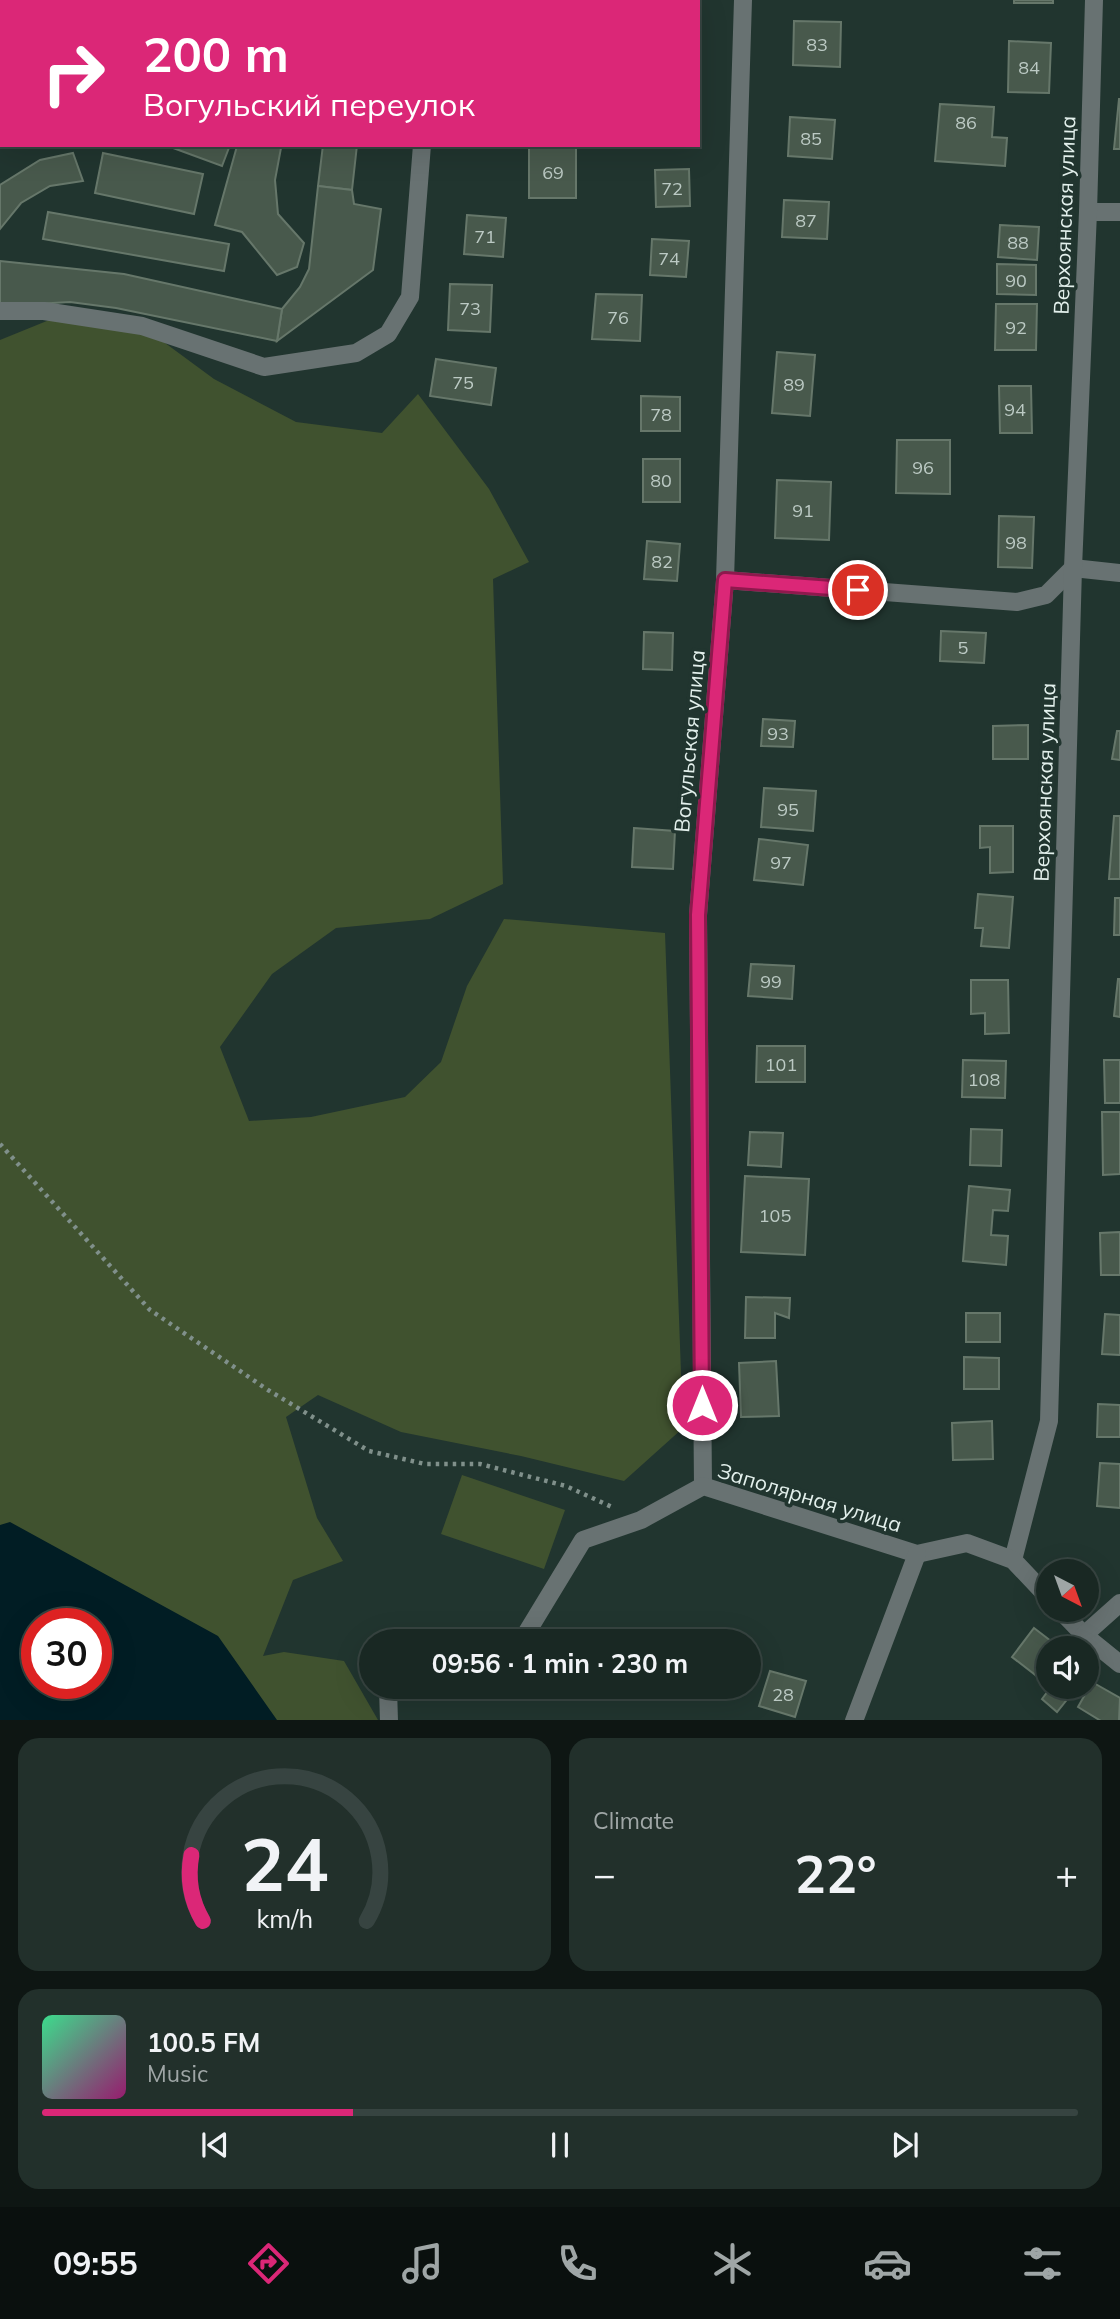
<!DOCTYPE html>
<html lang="en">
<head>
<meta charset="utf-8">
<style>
	:root { --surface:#192823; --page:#22302b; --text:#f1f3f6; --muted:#9fa6a6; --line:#374441; --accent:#db2777 }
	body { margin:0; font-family:Mulish,sans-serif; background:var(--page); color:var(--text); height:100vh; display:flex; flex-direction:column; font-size:26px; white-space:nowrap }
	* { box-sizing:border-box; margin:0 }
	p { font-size:23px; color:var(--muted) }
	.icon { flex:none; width:38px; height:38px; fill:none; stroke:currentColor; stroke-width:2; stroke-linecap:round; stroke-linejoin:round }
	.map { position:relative; height:1720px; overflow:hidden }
	.sheet { display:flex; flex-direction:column; gap:18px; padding:18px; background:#0e1613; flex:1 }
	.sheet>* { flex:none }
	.banner { position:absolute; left:0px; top:0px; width:700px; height:147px; box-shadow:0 7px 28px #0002,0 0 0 2px var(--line); background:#db2777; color:#fff; overflow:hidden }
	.needle { width:46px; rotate:139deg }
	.fabs { position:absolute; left:1036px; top:1559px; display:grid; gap:14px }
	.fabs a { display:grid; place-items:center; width:63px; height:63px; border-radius:50%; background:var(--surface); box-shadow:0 7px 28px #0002,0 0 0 2px var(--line); font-size:35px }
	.speed { position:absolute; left:21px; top:1608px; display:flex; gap:14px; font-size:35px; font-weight:700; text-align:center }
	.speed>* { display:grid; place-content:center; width:91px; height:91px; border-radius:50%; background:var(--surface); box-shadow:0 7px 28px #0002,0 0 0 2px var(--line); line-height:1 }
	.speed .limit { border:10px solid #d22; background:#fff; color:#111 }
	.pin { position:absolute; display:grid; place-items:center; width:60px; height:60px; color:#fff; margin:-30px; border:4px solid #fff; border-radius:50%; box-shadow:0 2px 7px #0007 }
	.me { position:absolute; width:77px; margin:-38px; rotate:0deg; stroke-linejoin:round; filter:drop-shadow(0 0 5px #0008) }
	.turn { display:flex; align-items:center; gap:24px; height:147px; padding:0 28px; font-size:32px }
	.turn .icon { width:91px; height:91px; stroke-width:2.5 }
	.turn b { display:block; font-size:49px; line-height:60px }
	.big { font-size:52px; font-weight:700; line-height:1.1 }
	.sheet .widget { flex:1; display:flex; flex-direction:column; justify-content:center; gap:10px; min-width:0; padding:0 24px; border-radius:21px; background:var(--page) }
	.sheet .dial { align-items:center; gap:0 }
	.dial svg { height:182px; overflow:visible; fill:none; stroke:var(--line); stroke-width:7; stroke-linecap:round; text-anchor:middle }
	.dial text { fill:var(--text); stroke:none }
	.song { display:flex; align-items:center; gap:21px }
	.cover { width:84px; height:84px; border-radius:10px; background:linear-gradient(135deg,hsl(150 70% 55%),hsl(320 70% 35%)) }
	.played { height:7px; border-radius:4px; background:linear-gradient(90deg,var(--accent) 30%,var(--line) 30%) }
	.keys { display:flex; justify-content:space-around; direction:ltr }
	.heat { display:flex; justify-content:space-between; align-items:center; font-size:38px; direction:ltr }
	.sheet .tiles { flex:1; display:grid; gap:18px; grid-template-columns:1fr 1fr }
	.widget:last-child { grid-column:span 2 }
	.trip { position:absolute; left:359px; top:1629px; width:402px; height:70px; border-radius:35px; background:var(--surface); box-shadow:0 7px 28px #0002,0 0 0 2px var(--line); font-weight:700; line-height:70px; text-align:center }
	.tabs { display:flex; height:112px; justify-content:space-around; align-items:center; background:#0a100e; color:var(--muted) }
	.tabs .icon { width:49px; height:49px }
	.tabs .active { color:var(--accent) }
	.tabs b { font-size:32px; color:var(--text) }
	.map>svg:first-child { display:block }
	.green { fill:#40522f; fill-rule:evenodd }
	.water { fill:#011d24; fill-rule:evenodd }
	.building { fill:#48594c; stroke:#66776a; stroke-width:2 }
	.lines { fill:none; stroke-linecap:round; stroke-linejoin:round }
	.path { stroke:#80908b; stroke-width:4.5; stroke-dasharray:3.5 5; stroke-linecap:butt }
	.minor { stroke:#687272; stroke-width:18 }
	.route-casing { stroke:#8e194d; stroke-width:18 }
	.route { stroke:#db2777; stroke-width:12 }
	.labels { text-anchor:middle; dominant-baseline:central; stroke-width:7; stroke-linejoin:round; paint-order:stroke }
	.number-label { font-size:18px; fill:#bccac4 }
	.street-label { font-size:21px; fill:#e3f0ec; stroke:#21352f }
</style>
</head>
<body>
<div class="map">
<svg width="1120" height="1721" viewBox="0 0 1120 1721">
	<rect width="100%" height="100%" fill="#21352f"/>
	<!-- green -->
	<g class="green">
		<path d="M64,314L142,326L214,379L296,422L382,433L418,394L489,489L529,562L493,579L503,884L430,919L336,928L272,974L220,1047L249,1121L311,1117L405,1097L441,1062L467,986L504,919L665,933L683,1428L624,1481L521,1456L401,1432L318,1395L286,1417L317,1518L343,1561L293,1580L263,1656L284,1652L344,1661L378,1720L0,1721V340ZM37,1624H96V1684H37Z"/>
		<polygon points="462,1475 565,1510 544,1569 441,1534"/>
	</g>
	<!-- water -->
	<path class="water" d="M10,1522L218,1636L277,1720H0V1525ZM37,1624H96V1684H37Z"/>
	<!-- building -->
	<g class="building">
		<polygon points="0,0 26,0 26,2 2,2 2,59"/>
		<polygon points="41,0 88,0 89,2 42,2"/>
		<polygon points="160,0 220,0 219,2 160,2"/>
		<polygon points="257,0 312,0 311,2 257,2"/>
		<rect x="338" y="0" width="34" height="2"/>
		<rect x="484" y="0" width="55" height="2"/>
		<rect x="1014" y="0" width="39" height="3"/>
		<polygon points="794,21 841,22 840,67 793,65"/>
		<polygon points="1009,41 1051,43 1049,93 1008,92"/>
		<polygon points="1119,99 1120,99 1120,149 1114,149"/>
		<polygon points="940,104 994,107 992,137 1007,138 1005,166 935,161"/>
		<polygon points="790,117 835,120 832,159 788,156"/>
		<polygon points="165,145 230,145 222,166"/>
		<polygon points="323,145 357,145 352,190 318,186"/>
		<rect x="529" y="145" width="47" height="53"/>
		<polygon points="237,146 281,148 275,180 278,214 304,243 297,267 277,275 242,232 215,225"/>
		<polygon points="73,153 83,181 50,186 21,203 0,229 0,185 40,160"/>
		<polygon points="103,153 203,174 194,214 95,193"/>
		<polygon points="689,169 690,206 656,207 655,170"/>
		<polygon points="318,186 352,190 354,204 381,209 373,270 277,341 282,309 300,287 309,269"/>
		<polygon points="784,200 829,202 827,239 782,237"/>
		<polygon points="48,212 229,244 224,271 43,239"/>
		<polygon points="467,215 506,218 503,257 464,254"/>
		<polygon points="1000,225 1039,227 1037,260 998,257"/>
		<polygon points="652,239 689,241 686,277 650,275"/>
		<polygon points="0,261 124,274 282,309 277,341 116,308 70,302 0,306"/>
		<polygon points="997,264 1036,265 1036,295 997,294"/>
		<polygon points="450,284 492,285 490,332 448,330"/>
		<polygon points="596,294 642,295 640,341 592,339"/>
		<polygon points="996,304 1037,304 1036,350 995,350"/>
		<polygon points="777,352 815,355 810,416 772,413"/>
		<polygon points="436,359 496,368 491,405 430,396"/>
		<polygon points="999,386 1031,386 1032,433 1000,433"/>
		<polygon points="641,396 680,397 680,431 641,431"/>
		<polygon points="897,440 950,440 950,494 896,493"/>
		<rect x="643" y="459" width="37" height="43"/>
		<polygon points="777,480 831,482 829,540 775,538"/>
		<polygon points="999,516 1034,517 1032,568 998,567"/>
		<polygon points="647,541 680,544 677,581 644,579"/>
		<polygon points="941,631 986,633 984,663 940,661"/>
		<polygon points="644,632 673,633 672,670 643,669"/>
		<polygon points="763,719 795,721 793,747 761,746"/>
		<polygon points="1028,725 1028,759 993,759 993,726"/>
		<polygon points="1117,731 1120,731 1120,760 1112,759"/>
		<polygon points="764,788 816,791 813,831 761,827"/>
		<polygon points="1114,816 1120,816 1120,879 1109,879"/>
		<polygon points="980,826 1013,826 1013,872 990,873 990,847 980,848"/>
		<polygon points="634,828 675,831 673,869 632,867"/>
		<polygon points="759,839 808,845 803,885 754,880"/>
		<polygon points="978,894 1013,897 1009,948 981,946 983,928 975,928"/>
		<polygon points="1115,898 1120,898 1120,935 1114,935"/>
		<polygon points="751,964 794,966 792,999 748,996"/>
		<polygon points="1118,979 1120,979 1120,1017 1114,1016"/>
		<polygon points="971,980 1008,980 1009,1033 985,1034 985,1013 971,1014"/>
		<polygon points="757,1046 805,1046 805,1082 756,1082"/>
		<polygon points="963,1060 1006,1061 1005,1098 962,1097"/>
		<polygon points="1104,1060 1120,1060 1120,1103 1105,1103"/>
		<polygon points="1102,1112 1120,1112 1120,1174 1103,1175"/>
		<polygon points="971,1129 1002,1130 1001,1166 970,1165"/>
		<polygon points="750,1132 783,1133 781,1167 748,1165"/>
		<polygon points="745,1176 809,1179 805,1255 741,1252"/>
		<polygon points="969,1186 1010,1190 1008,1211 993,1210 991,1235 1008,1236 1006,1265 963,1261"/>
		<polygon points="1120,1232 1120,1275 1101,1275 1100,1233"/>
		<polygon points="746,1297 790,1298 789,1318 775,1313 775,1338 745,1338"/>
		<rect x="966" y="1313" width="34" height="29"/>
		<polygon points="1105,1314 1120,1315 1120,1355 1102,1354"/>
		<polygon points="964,1357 999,1358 999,1389 964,1389"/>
		<polygon points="776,1361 779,1416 741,1417 739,1363"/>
		<polygon points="1098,1404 1120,1405 1120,1437 1097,1437"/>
		<polygon points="992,1421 993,1459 953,1460 952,1423"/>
		<polygon points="1100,1463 1120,1464 1120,1508 1097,1506"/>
		<polygon points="1034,1628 1060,1648 1048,1648 1048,1664 1038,1677 1012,1657"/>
		<polygon points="770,1671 806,1681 795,1717 759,1706"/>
		<polygon points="1092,1682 1120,1698 1119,1721 1101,1721 1078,1707"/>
		<polygon points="1051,1687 1077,1687 1057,1712 1042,1699"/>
	</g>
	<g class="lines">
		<!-- path -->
		<polyline class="path" points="0,1144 150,1310 268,1390 369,1451 425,1464 480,1464 566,1486 612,1507"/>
		<!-- minor -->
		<g class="minor">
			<polyline points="434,2 434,0"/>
			<polyline points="1088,212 1120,212"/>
			<polyline points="0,311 44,311 142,326 264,367 356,353 388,334 410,297 422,145"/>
			<polyline points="725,580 1017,602 1046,595 1073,568 1120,573"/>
			<polyline points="703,1486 698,915 725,580 743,0"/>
			<polyline points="1013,1560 1049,1421 1073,568 1088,212 1094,0"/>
			<polyline points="1060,1610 1084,1635 1120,1664"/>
			<polyline points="1084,1635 1120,1603"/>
			<polyline points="521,1642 583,1540 641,1520 703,1486 917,1554 967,1543 1013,1560 1048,1597"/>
			<polyline points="389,1721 388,1688 394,1687"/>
			<polyline points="854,1721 917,1554"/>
		</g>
	</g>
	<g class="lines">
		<defs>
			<polyline id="route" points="702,1405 698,915 725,580 858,590"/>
		</defs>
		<!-- route casing -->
		<use href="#route" class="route-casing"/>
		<!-- route -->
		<use href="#route" class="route"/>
	</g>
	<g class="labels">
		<!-- number labels -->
		<g class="number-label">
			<text x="817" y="44">83</text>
			<text x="1029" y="67">84</text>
			<text x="966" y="122">86</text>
			<text x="811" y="138">85</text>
			<text x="553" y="172">69</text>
			<text x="672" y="188">72</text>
			<text x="806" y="220">87</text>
			<text x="485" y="236">71</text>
			<text x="1018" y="242">88</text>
			<text x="669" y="258">74</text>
			<text x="1016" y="280">90</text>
			<text x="470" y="308">73</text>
			<text x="618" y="317">76</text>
			<text x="1016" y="327">92</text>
			<text x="463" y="382">75</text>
			<text x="794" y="384">89</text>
			<text x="1015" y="409">94</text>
			<text x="661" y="414">78</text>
			<text x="923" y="467">96</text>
			<text x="661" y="480">80</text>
			<text x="803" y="510">91</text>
			<text x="1016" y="542">98</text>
			<text x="662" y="561">82</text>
			<text x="963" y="647">5</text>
			<text x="778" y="733">93</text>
			<text x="788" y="809">95</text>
			<text x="781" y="862">97</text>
			<text x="771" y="981">99</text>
			<text x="781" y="1064">101</text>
			<text x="984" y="1079">108</text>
			<text x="775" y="1215">105</text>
			<text x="783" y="1694">28</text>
		</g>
		<!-- street labels -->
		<g class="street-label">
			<text transform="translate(1064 215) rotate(-88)">Верхоянская улица</text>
			<text transform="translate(689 741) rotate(-85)">Вогульская улица</text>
			<text transform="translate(1044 782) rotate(-88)">Верхоянская улица</text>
			<text transform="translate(810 1497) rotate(17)">Заполярная улица</text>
		</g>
	</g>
</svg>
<div class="fabs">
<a><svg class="needle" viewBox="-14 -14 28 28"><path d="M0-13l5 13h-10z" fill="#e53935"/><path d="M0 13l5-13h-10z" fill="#9fa6a6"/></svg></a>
<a><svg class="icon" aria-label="sound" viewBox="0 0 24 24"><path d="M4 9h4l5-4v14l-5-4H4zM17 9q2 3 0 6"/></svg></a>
</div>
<div class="speed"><div class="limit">30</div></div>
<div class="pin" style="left:858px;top:590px;background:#d93025"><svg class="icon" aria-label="arrive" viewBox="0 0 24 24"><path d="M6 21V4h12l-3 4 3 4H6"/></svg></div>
<svg class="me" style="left:702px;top:1405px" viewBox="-20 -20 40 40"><circle r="17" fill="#db2777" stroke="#fff" stroke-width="3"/><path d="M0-11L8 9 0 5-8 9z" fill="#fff"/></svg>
<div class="trip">09:56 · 1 min · 230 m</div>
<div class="banner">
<div class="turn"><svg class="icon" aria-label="right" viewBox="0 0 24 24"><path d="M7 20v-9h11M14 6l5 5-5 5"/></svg><div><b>200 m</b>Вогульский переулок</div></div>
</div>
</div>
<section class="sheet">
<div class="tiles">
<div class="widget dial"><svg viewBox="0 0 100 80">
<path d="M14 69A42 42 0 1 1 86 69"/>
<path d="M14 69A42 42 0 0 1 9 40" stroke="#db2777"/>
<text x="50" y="56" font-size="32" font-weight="700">24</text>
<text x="50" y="72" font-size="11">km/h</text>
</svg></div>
<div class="widget"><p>Climate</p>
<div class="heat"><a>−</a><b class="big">22°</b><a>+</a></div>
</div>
<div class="widget">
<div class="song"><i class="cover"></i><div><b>100.5 FM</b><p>Music</p></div></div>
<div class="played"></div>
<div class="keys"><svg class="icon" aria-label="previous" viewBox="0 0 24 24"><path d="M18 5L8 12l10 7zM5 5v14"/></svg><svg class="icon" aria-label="pause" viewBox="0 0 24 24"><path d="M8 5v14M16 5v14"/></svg><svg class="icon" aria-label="next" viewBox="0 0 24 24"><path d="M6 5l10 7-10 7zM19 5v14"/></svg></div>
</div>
</div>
</section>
<nav class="tabs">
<b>09:55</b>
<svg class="icon active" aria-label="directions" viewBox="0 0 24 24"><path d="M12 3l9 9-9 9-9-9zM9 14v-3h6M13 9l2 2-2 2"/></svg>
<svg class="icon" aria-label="music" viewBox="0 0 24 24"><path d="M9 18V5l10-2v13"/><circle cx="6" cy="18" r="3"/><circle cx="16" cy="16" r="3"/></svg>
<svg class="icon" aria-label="phone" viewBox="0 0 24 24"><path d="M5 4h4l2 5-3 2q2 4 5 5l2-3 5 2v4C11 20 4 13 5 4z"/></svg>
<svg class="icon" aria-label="climate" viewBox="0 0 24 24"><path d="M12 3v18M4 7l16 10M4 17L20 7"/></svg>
<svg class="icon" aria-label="car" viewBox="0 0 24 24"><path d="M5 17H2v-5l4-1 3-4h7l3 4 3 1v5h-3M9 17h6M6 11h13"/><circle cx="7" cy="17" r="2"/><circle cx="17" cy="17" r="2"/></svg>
<svg class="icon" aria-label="filters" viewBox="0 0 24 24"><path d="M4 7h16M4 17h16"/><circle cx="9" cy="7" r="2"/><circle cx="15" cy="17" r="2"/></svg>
</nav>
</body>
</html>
